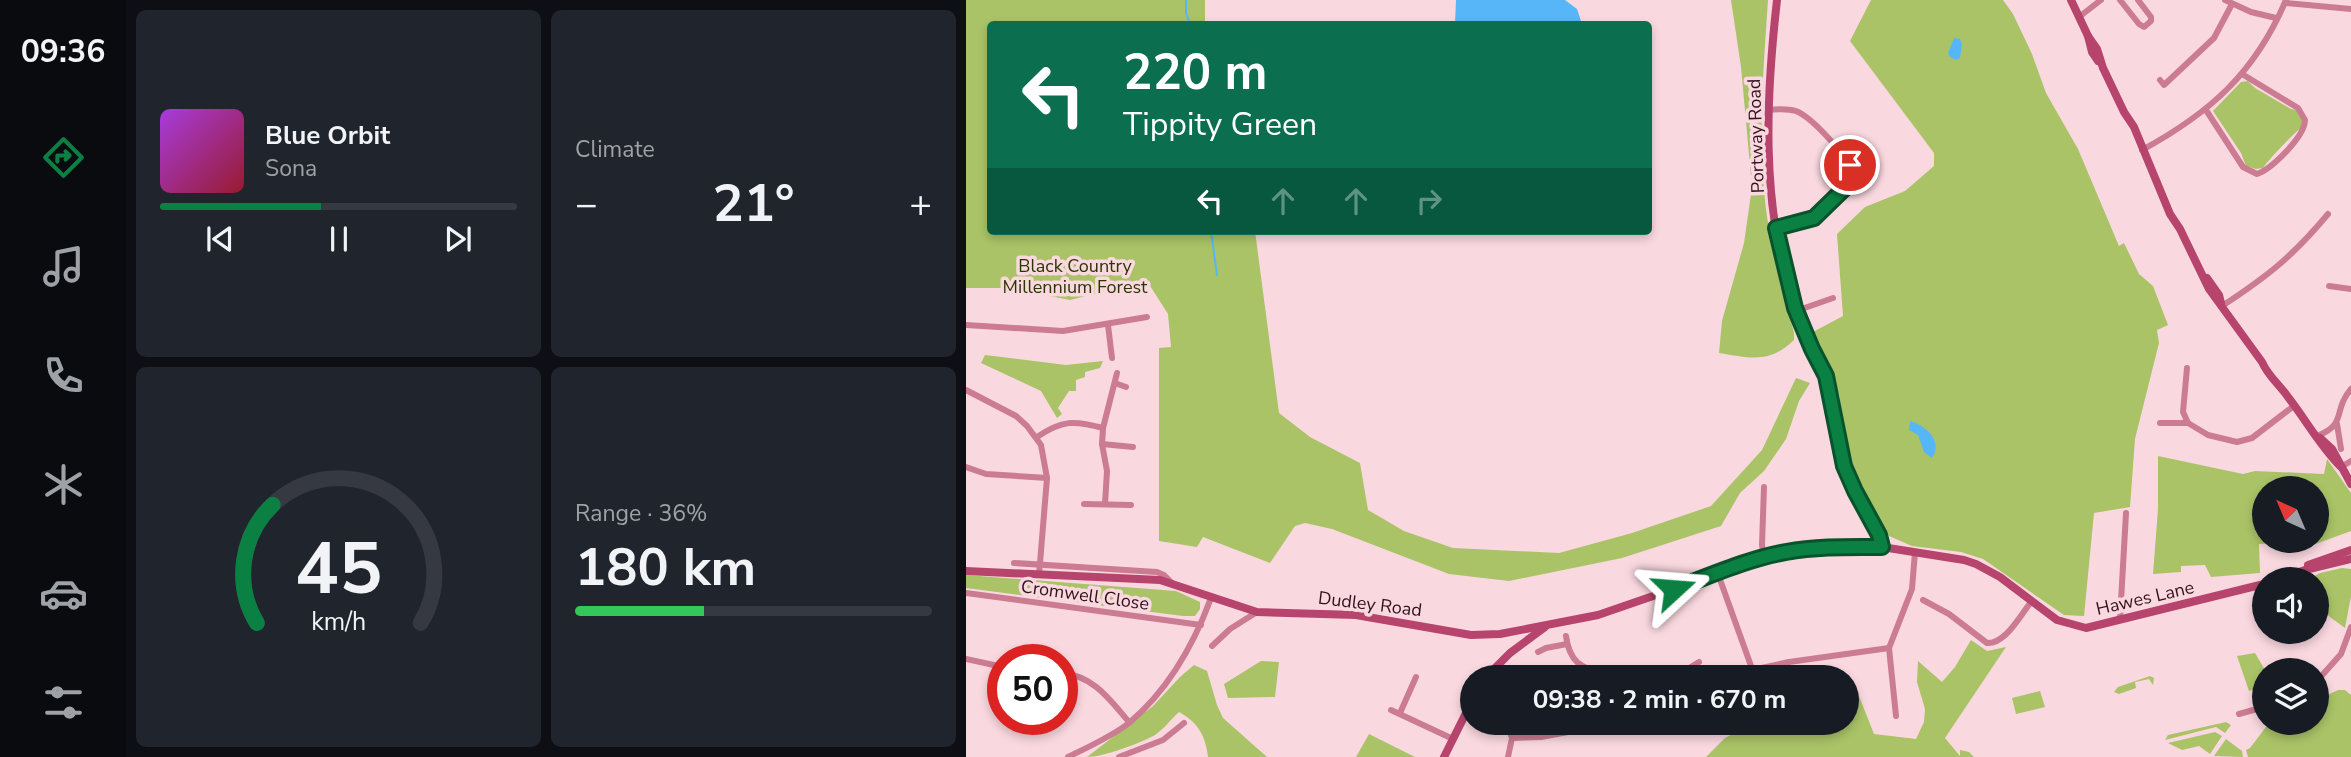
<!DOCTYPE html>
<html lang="en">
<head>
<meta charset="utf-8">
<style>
	:root { --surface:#171b24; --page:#20242c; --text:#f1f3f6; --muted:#9ea1a6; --line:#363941; --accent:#0b8043 }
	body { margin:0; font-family:"Nunito Sans",sans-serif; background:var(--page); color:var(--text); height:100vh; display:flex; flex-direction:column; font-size:26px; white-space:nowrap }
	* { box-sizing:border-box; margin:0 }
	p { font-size:23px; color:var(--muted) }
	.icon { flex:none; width:38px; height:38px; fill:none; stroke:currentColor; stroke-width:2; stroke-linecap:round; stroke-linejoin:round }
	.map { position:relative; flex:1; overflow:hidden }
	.details { display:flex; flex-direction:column; gap:10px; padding:10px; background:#0d0f14; width:840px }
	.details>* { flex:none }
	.guide { position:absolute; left:21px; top:21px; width:665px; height:214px; border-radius:7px; box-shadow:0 4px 10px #0003; background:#0b6e4f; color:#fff; overflow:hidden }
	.needle { width:46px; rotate:316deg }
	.buttons { position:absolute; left:1286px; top:476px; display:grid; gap:14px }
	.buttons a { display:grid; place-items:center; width:77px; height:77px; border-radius:50%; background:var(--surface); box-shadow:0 4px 10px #0003; font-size:35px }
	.speed { position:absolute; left:21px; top:644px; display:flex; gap:14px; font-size:35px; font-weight:700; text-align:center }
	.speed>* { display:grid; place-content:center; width:91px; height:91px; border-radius:50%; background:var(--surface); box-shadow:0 4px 10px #0003; line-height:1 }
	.speed .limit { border:10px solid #d22; background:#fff; color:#111 }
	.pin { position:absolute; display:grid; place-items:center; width:60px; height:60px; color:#fff; margin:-30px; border:4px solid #fff; border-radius:50%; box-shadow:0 2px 7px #0007 }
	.me { position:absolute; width:77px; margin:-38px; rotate:71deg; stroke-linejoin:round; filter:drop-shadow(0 0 5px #0008) }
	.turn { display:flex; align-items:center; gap:24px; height:147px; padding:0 21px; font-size:32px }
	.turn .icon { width:91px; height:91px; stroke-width:2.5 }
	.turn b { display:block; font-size:49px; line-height:60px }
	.lanes { display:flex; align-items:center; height:66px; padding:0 21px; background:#0003; justify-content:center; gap:35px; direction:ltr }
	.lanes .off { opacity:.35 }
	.big { font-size:52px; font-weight:700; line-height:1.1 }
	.details .tile { flex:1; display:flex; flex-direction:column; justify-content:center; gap:10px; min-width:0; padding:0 24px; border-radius:10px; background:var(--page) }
	.details .dial { align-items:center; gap:0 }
	.dial svg { height:182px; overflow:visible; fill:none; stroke:var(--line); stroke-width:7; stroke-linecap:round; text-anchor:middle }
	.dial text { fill:var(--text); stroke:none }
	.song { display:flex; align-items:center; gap:21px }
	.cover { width:84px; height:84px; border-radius:10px; background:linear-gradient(135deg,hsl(280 70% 55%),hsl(350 70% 35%)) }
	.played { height:7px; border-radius:4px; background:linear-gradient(90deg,var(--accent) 45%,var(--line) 45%) }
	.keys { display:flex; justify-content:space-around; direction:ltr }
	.heat { display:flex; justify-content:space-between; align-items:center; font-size:38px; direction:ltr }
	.charge { height:10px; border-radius:5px; background:linear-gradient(90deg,#34c759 36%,var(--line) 0) }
	.details .tiles { flex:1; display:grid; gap:10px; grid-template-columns:repeat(2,1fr) }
	.trip { position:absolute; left:494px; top:665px; width:399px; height:70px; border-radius:35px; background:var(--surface); box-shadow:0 4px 10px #0003; font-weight:700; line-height:70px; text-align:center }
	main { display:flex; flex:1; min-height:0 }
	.tab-bar { display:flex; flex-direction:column; width:126px; justify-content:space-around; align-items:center; background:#090b0e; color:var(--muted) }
	.tab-bar .icon { width:49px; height:49px }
	.tab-bar .selected { color:var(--accent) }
	.tab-bar b { font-size:32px; color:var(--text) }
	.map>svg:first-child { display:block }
	.green { fill:#aac367; fill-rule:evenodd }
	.water { fill:#57b6f8 }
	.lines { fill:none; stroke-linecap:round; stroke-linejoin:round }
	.stream { stroke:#57b6f8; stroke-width:2 }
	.street { stroke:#cb7c92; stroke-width:6 }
	.secondary { stroke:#b7446c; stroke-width:8 }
	.route-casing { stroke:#07532c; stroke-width:18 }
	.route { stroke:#0b8043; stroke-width:12 }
	.labels { text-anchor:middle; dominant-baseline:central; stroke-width:7; stroke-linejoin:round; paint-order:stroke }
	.street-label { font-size:18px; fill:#30131c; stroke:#fad8e0 }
	.park-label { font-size:18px; fill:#2a3600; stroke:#fad8e0 }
</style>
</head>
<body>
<main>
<nav class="tab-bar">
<b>09:36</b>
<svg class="icon selected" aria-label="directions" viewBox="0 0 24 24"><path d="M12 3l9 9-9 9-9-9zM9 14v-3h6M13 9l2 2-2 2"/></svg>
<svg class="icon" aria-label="music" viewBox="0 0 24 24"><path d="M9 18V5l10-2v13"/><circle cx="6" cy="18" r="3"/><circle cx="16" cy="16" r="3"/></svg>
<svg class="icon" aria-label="phone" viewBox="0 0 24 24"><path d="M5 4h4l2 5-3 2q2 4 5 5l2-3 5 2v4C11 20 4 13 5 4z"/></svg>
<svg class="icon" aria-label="climate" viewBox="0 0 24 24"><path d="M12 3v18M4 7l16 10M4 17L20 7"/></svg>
<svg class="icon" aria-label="car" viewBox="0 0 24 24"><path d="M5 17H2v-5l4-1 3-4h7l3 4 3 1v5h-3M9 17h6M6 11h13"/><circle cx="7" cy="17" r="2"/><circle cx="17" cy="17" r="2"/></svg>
<svg class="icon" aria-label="filters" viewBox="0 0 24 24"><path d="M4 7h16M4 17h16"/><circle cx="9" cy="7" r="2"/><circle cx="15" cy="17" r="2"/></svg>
</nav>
<section class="details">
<div class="tiles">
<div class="tile">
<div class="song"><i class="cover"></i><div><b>Blue Orbit</b><p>Sona</p></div></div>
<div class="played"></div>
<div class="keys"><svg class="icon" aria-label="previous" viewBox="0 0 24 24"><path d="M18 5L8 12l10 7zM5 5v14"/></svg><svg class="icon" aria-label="pause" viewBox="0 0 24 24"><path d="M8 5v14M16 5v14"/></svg><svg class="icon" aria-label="next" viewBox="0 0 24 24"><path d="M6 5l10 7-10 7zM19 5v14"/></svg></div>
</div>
<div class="tile"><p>Climate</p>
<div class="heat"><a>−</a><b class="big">21°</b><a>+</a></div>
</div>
<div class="tile dial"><svg viewBox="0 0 100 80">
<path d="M14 69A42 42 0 1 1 86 69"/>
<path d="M14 69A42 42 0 0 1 21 17" stroke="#0b8043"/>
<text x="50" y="56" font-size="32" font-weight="700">45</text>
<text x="50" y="72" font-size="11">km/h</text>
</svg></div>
<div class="tile"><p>Range · 36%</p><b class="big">180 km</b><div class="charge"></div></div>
</div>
</section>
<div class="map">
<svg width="1385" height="757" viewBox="0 0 1385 757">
	<rect width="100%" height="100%" fill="#fad8e0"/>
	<!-- green -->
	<g class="green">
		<polygon points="0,0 239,0 239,24 24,24 24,231 289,231 313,413 344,437 394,463 402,510 438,531 487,548 593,553 666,533 745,506 796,450 830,378 844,383 833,401 820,439 798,471 774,493 755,526 656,558 543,581 483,574 366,529 339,523 329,526 304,563 237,537 231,547 193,541 193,348 205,347 202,314 181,281 104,300 42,288 0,288"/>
		<path d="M765,0H802C797,76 790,153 803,229C809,264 820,298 828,333V340C803,364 785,358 753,353L756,321L778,243L786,187L775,67Z"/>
		<polygon points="905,0 1037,0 1047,14 1066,54 1080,93 1112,149 1153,246 1158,243 1173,274 1187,286 1202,325 1191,330 1193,343 1169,439 1164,507 1128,513 1118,616 1098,615 1017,559 995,552 946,546 923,536 884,467 873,394 845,333 877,316 871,234 899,207 939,191 968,166 968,153 884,41"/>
		<path d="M1282,81L1289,88L1325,109L1331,110L1336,119V127C1329,132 1301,161 1297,168L1290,169L1280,166L1275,153L1247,111L1275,82Z"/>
		<polygon points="19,355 100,365 137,361 134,368 119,372 119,377 110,380 110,391 103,391 92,408 96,414 91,418 75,391 15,363"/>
		<path d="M1192,456L1277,474L1289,471L1358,474L1361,459L1385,493V531L1347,545L1324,543L1293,544L1294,573L1245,577L1239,565L1215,566V572L1187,574L1192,509ZM1298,488H1351V541H1298Z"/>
		<path d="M1376,568L1385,569V596L1379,628C1369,620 1359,616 1354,604L1357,599L1351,590V579H1343L1354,573Z"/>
		<polygon points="0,575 210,591 234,602 234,609 229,616 217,616 0,588"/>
		<polygon points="1005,640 1021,651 1040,647 979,738 994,756 994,750 1003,752 1008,757 740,757 759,738 788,723 880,723 880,692 891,691 908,734 950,739 958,722 959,709 951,682 952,661 976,682 989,667"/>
		<polygon points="1289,653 1299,670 1298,685 1283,691 1271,656"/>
		<polygon points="295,661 313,662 309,697 262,698 258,684"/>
		<path d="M228,665L241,671L251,705L257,718L301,757H242C240,737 232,722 213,712C205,719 198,729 189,735C175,743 137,757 121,757L187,706L214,677Z"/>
		<polygon points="1184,676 1188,678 1187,685 1183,679 1169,682 1170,688 1153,694 1148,692 1152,687"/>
		<polygon points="1372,690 1379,690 1385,695 1385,757 1282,757 1280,750 1284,748 1303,723 1351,723 1351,700"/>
		<polygon points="1074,691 1079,707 1050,714 1046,698"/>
		<polygon points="1260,722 1265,725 1259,733 1250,727 1199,740 1202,735"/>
		<polygon points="1249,732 1256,736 1244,754 1233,746 1216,750 1202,743"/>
		<polygon points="403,734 449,757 390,757"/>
		<polygon points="1260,739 1276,751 1277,757 1248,756"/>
	</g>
	<!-- water -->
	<g class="water">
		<polygon points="490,0 599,0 611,9 616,24 489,24"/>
		<polygon points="988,38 994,39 996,44 994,58 990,60 984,57 982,53"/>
		<path d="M944,421C959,425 978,441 966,458L958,452L952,435L943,430Z"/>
	</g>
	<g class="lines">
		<!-- stream -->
		<g class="stream">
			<polyline points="220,0 220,13 224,24"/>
			<polyline points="245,231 251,275"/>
		</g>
		<!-- street -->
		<g class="street">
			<polyline points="1154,0 1173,24 1178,27 1185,21 1185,17 1172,0"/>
			<polyline points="1259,0 1285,12 1310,18"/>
			<polyline points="1319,3 1385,9"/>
			<polyline points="1113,17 1135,0"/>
			<polyline points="1194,80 1198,85 1248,38 1266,4"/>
			<path d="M802,110C811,109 820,108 830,111C847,118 881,156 887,173L885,182L848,218L810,227"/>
			<path d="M1240,110L1277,167L1291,174C1306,169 1339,136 1339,120L1332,108L1276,74"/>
			<path d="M1176,150C1244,113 1289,73 1320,0"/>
			<polyline points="1363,286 1385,289"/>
			<path d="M1256,306C1302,276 1327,256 1362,214"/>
			<polyline points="830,311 867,298"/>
			<polyline points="0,325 97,331 181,317"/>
			<polyline points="142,325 146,358"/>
			<polyline points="1221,368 1217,412 1222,423"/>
			<polyline points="149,383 160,387"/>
			<polyline points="0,390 50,416 61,426 75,445 81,478 73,575"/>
			<polyline points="1194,423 1222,423 1242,435 1271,442 1286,438 1329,405"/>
			<polyline points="1371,424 1375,449"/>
			<polyline points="137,428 151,373"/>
			<path d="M1351,436C1382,424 1366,411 1385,389"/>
			<path d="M71,437C96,420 108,420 137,428L136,444L141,471L139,504"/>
			<polyline points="136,444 167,447"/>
			<polyline points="0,467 20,474 81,478"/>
			<polyline points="1375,467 1385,461"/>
			<polyline points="118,504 165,505"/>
			<polyline points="798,557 796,545 798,487"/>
			<polyline points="48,563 191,572 198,575 206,583"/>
			<polyline points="752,574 789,677"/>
			<polyline points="0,593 235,625"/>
			<path d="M957,600L983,614L1021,643C1040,644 1054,615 1066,601"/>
			<polyline points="1154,619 1160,513"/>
			<path d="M600,636C604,667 620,668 644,677"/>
			<polyline points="246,646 264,629 291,612"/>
			<polyline points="572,652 580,648 601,644"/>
			<polyline points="0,659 37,667"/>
			<polyline points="786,670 823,662 923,648"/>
			<path d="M96,673C128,676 144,700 163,722"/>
			<polyline points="692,677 720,670 733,662"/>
			<polyline points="1351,681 1375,654 1385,627"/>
			<polyline points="425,710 487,739"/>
			<polyline points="434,713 450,677"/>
			<polyline points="1273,714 1298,707"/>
			<polyline points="930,716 923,648 946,589 949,552"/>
			<polyline points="541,723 546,738 542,757"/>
			<polyline points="546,738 575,737 651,723"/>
			<path d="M102,757C122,747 145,737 163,723C201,691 228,644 245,598"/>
			<polyline points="153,757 197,740 218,723"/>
		</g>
		<!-- secondary -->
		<g class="secondary">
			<path d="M811,0C800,97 795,200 825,295C830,313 837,332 846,349C851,359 857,367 861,378C871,408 870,441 880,471C889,498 909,520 916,547"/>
			<polyline points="1105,0 1122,36 1126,52 1132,61"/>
			<path d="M1122,36L1131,49L1137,68L1158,112L1168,127L1204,214L1214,229L1243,289L1296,362C1302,376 1313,384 1322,397C1340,420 1354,446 1375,467"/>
			<polyline points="1241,278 1253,295 1255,303"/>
			<polyline points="1354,438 1366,449 1385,484"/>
			<polyline points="1342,565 1385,550"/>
			<polyline points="0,571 194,580 291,612 390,615 505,635 534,634 632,615 809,554 854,547 916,547 998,560 1010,564 1034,577 1091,620 1120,628 1298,584"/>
			<polyline points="1313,579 1339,570 1385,559"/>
			<polyline points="520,677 544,653 579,627"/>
			<polyline points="478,757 506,701"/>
		</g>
	</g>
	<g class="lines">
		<defs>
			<path id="route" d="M708,589C744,576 781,559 820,552C852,546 884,547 916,547L913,535L889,491L878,466L860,376L846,349L829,308L810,228L848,218L885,182L887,173L884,165"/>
		</defs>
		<!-- route casing -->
		<use href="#route" class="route-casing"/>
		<!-- route -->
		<use href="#route" class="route"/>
	</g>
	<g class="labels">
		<!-- street labels -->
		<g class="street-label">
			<text transform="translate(790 136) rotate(-92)">Portway Road</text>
			<text transform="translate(119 595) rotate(8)">Cromwell Close</text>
			<text transform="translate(1179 598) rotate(-13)">Hawes Lane</text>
			<text transform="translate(404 604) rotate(7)">Dudley Road</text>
		</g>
		<!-- park labels -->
		<g class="park-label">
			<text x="109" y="266">Black Country<tspan x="109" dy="21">Millennium Forest</tspan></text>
		</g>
	</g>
</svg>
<div class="buttons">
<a><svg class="needle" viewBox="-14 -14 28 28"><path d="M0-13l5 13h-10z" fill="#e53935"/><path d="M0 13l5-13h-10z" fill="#9ea1a6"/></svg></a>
<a><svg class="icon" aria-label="sound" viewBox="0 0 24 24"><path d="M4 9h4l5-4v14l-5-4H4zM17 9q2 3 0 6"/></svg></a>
<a><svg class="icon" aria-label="layers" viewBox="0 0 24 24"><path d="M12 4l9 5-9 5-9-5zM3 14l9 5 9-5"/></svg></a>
</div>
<div class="speed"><div class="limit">50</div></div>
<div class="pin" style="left:884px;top:165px;background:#d93025"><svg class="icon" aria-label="arrive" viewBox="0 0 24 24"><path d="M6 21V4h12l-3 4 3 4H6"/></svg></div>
<svg class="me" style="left:708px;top:589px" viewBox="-20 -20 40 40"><path d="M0-17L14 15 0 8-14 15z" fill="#0b8043" stroke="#fff" stroke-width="4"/></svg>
<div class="trip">09:38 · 2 min · 670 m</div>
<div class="guide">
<div class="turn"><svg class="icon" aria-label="left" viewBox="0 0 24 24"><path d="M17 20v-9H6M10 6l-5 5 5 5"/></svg><div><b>220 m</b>Tippity Green</div></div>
<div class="lanes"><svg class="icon" aria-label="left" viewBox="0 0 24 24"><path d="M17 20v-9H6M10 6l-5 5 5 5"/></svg><svg class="icon off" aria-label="ahead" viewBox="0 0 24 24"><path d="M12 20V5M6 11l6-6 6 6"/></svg><svg class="icon off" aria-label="ahead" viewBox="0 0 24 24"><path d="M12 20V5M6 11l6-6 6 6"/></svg><svg class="icon off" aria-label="right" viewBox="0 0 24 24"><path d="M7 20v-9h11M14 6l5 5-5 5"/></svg></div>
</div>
</div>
</main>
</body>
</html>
